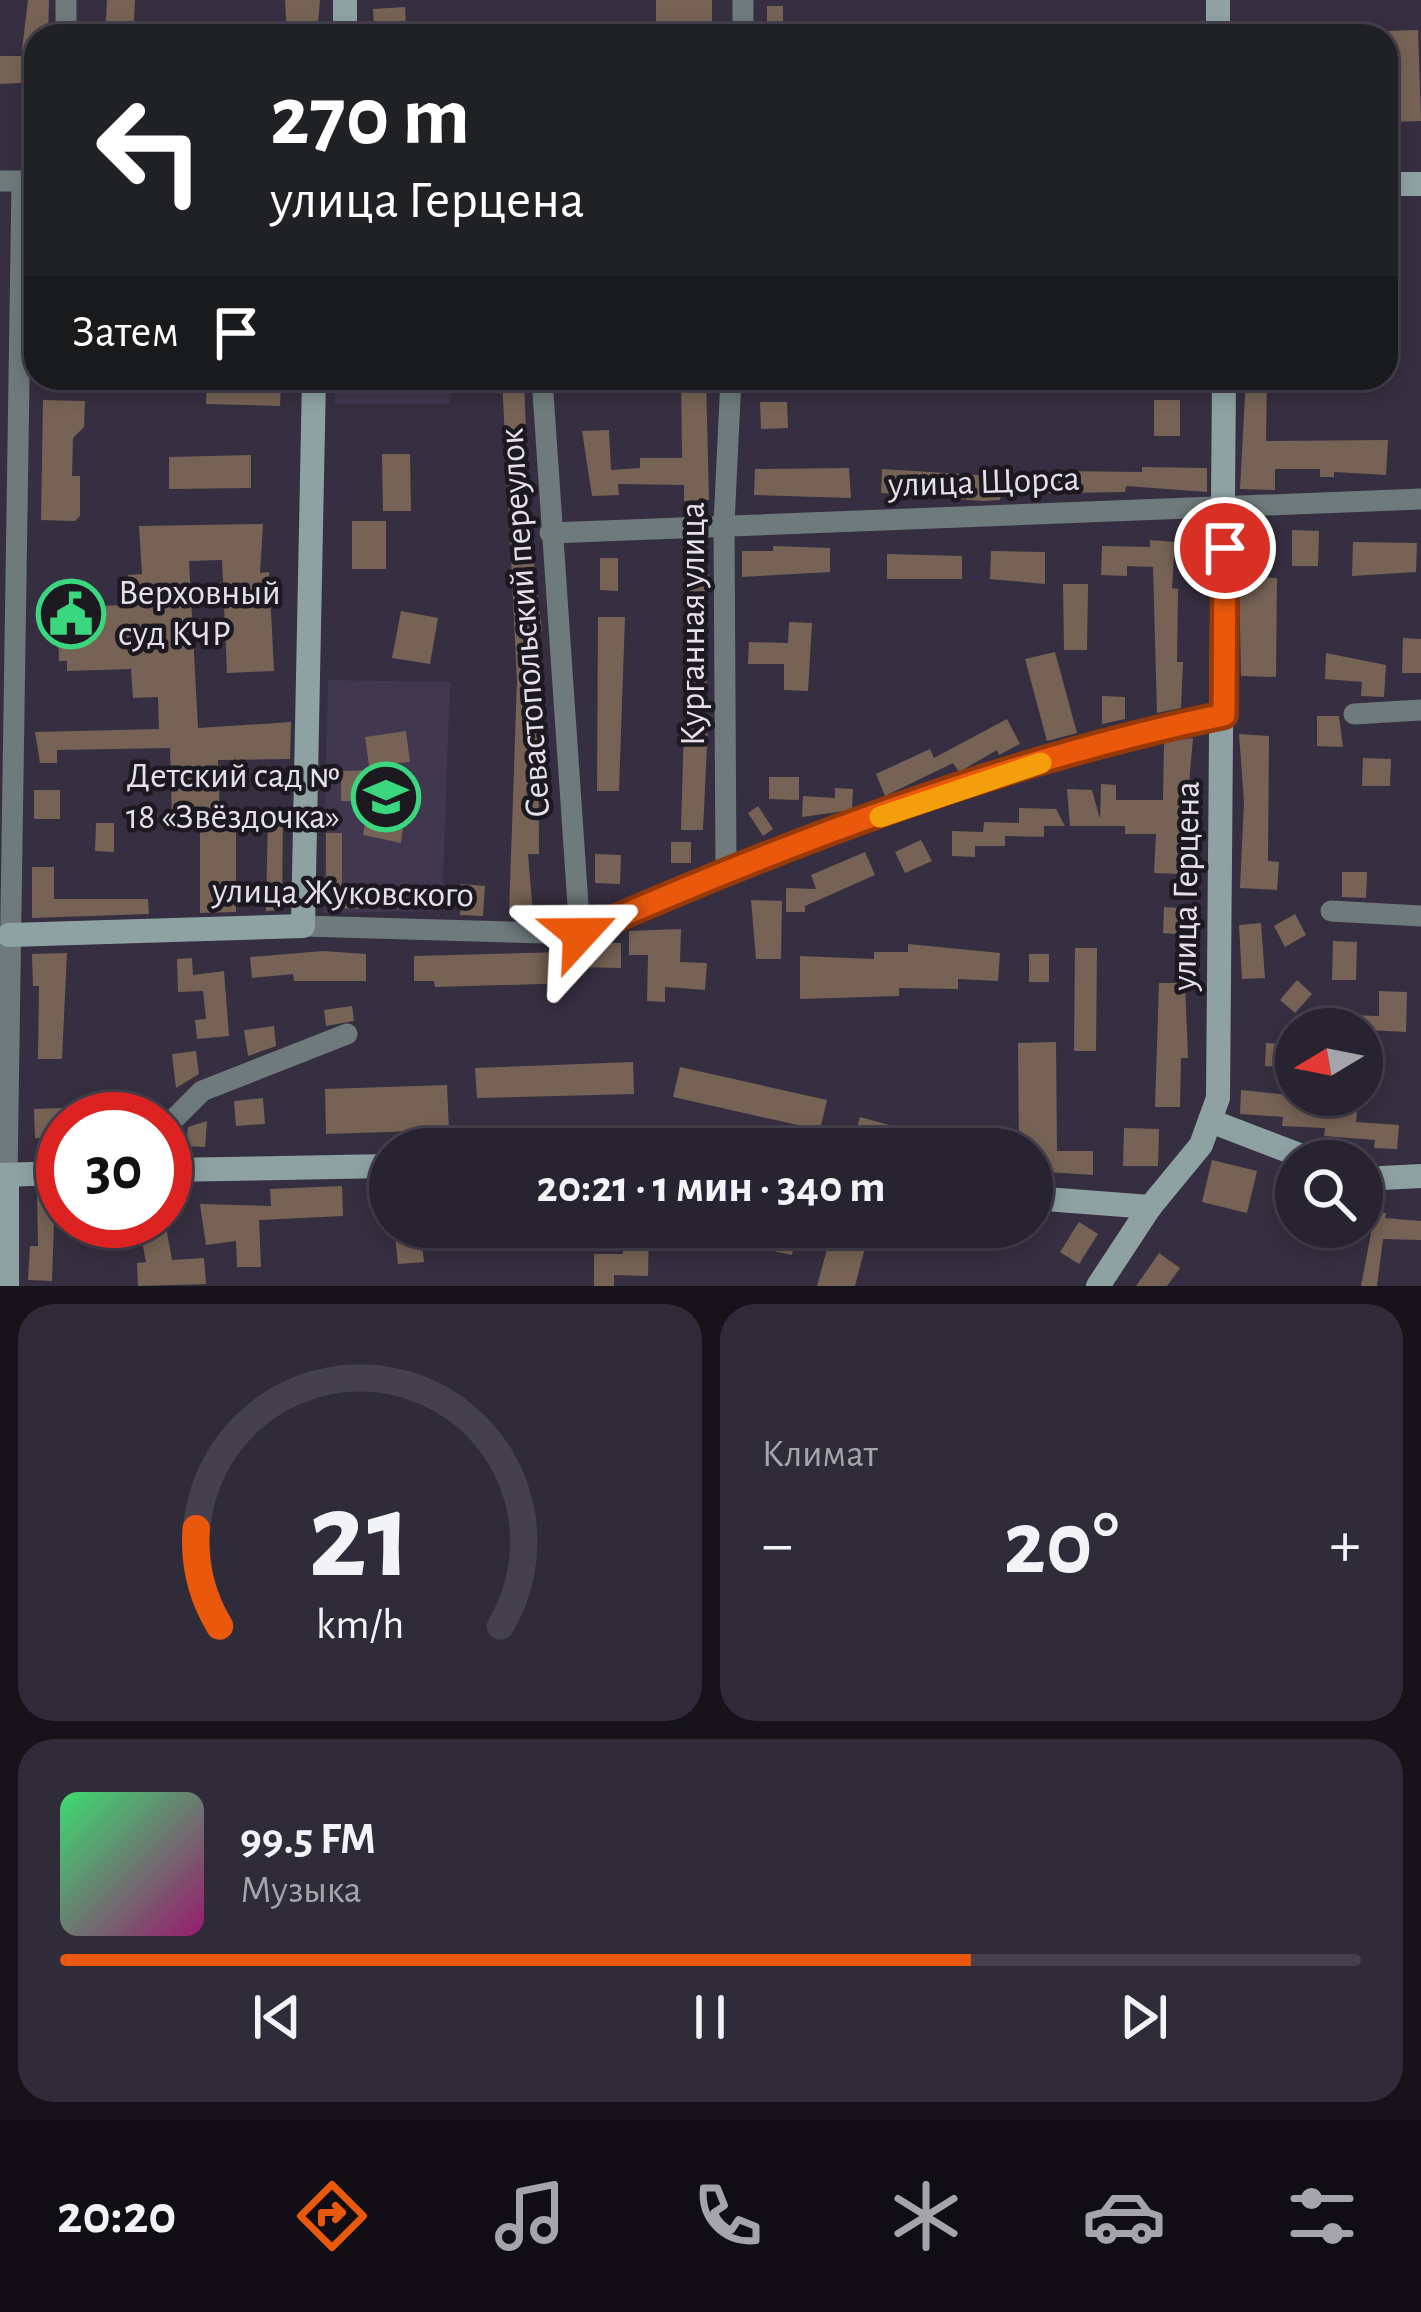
<!DOCTYPE html>
<html lang="ru">
<head>
<meta charset="utf-8">
<style>
	:root { --surface:#282331; --page:#302b39; --text:#f1f3f6; --muted:#a5a4ab; --line:#44404d; --accent:#ea580c }
	body { margin:0; font-family:"Alegreya Sans",sans-serif; background:var(--page); color:var(--text); height:100vh; display:flex; flex-direction:column; font-size:45px; white-space:nowrap }
	* { box-sizing:border-box; margin:0 }
	p { font-size:39px; color:var(--muted) }
	.icon { flex:none; width:66px; height:66px; fill:none; stroke:currentColor; stroke-width:2; stroke-linecap:round; stroke-linejoin:round }
	.map { position:relative; height:1286px; overflow:hidden }
	.sheet { display:flex; flex-direction:column; gap:18px; padding:18px; background:#16131b; flex:1 }
	.sheet>* { flex:none }
	.guide { position:absolute; left:24px; top:24px; width:1374px; height:366px; border-radius:36px; box-shadow:0 6px 18px #0003,0 0 0 3px var(--line); background:#202124; color:#fff; overflow:hidden }
	.needle { width:78px; rotate:260deg }
	.buttons { position:absolute; left:1275px; top:1008px; display:grid; gap:24px }
	.buttons a { display:grid; place-items:center; width:108px; height:108px; border-radius:50%; background:var(--surface); box-shadow:0 6px 18px #0003,0 0 0 3px var(--line); font-size:60px }
	.speed { position:absolute; left:36px; top:1092px; display:flex; gap:24px; font-size:60px; font-weight:700; text-align:center }
	.speed>* { display:grid; place-content:center; width:156px; height:156px; border-radius:50%; background:var(--surface); box-shadow:0 6px 18px #0003,0 0 0 3px var(--line); line-height:1 }
	.speed .limit { border:18px solid #d22; background:#fff; color:#111 }
	.pin { position:absolute; display:grid; place-items:center; width:102px; height:102px; color:#fff; margin:-51px; border:6px solid #fff; border-radius:50%; box-shadow:0 3px 12px #0007 }
	.me { position:absolute; width:132px; margin:-66px; rotate:66deg; stroke-linejoin:round; filter:drop-shadow(0 0 9px #0008) }
	.turn { display:flex; align-items:center; gap:42px; height:252px; padding:0 48px; font-size:54px }
	.turn .icon { width:156px; height:156px; stroke-width:2.5 }
	.turn b { display:block; font-size:84px; line-height:102px }
	.then { display:flex; align-items:center; height:114px; padding:0 48px; background:#0003; gap:24px; font-size:45px }
	.big { font-size:90px; font-weight:600; line-height:1.1 }
	.sheet .card { flex:1; display:flex; flex-direction:column; justify-content:center; gap:18px; min-width:0; padding:0 42px; border-radius:36px; background:var(--page) }
	.sheet .dial { align-items:center; gap:0 }
	.dial svg { height:312px; overflow:visible; fill:none; stroke:var(--line); stroke-width:7; stroke-linecap:round; text-anchor:middle }
	.dial text { fill:var(--text); stroke:none }
	.song { display:flex; align-items:center; gap:36px }
	.cover { width:144px; height:144px; border-radius:18px; background:linear-gradient(135deg,hsl(140 70% 55%),hsl(320 70% 35%)) }
	.played { height:12px; border-radius:6px; background:linear-gradient(90deg,var(--accent) 70%,var(--line) 70%) }
	.keys { display:flex; justify-content:space-around; direction:ltr }
	.heat { display:flex; justify-content:space-between; align-items:center; font-size:66px; direction:ltr }
	.sheet .tiles { flex:1; display:grid; gap:18px; grid-template-columns:1fr 1fr }
	.card:last-child { grid-column:span 2 }
	.trip { position:absolute; left:369px; top:1128px; width:684px; height:120px; border-radius:60px; background:var(--surface); box-shadow:0 6px 18px #0003,0 0 0 3px var(--line); font-weight:600; line-height:120px; text-align:center }
	.tabs { display:flex; height:192px; justify-content:space-around; align-items:center; background:#100e14; color:var(--muted) }
	.tabs .icon { width:84px; height:84px }
	.tabs .on { color:var(--accent) }
	.tabs b { font-size:54px; color:var(--text) }
	.map>svg:first-child { display:block }
	.built { fill:#41374f }
	.building { fill:#766355 }
	.lines { fill:none; stroke-linecap:round; stroke-linejoin:round }
	.street { stroke:#6e7a7b; stroke-width:21 }
	.secondary { stroke:#8ea2a3; stroke-width:24 }
	.route-casing { stroke:#983908; stroke-width:30 }
	.route { stroke:#ea580c; stroke-width:21 }
	.slow { stroke:#f59e0b; stroke-width:21 }
	.labels { text-anchor:middle; dominant-baseline:central; stroke-width:9; stroke-linejoin:round; paint-order:stroke }
	.street-label { font-size:36px; fill:#e5e1ec; stroke:#1c1921 }
	.poi-label { font-size:36px; fill:#e5e1ec; stroke:#1c1921; text-anchor:start }
</style>
</head>
<body>
<div class="map">
<svg width="1421" height="1286" viewBox="0 0 1421 1286">
	<rect width="100%" height="100%" fill="#362f41"/>
	<!-- built -->
	<g class="built">
		<rect x="335" y="378" width="115" height="26"/>
		<polygon points="328,680 450,682 442,911 323,913"/>
	</g>
	<!-- building -->
	<g class="building">
		<polygon points="28,0 49,0 48,36 36,36 36,50 22,50"/>
		<polygon points="107,0 135,0 133,36 105,36"/>
		<polygon points="285,0 320,0 317,36 287,36"/>
		<polygon points="656,0 712,0 712,34 656,35"/>
		<rect x="767" y="6" width="16" height="24"/>
		<polygon points="405,7 406,25 374,27 373,9"/>
		<polygon points="1005,22 1025,22 1025,36 1004,36"/>
		<polygon points="1179,23 1180,36 1138,36 1138,24"/>
		<polygon points="1266,23 1266,36 1234,36 1234,24"/>
		<polygon points="1418,30 1421,121 1392,122 1385,31"/>
		<polygon points="0,56 21,56 22,83 0,84"/>
		<polygon points="207,378 281,378 280,406 206,404"/>
		<polygon points="502,378 524,378 529,522 542,631 538,631 539,854 528,854 533,913 509,914 517,680"/>
		<polygon points="681,378 706,378 709,500 684,501 684,485 618,484 619,495 592,496 582,431 609,430 611,470 640,468 640,458 682,458"/>
		<polygon points="1246,378 1267,378 1266,441 1388,440 1386,475 1334,472 1334,477 1320,477 1320,469 1275,469 1275,490 1240,489"/>
		<polygon points="43,400 85,401 84,427 73,438 72,476 80,476 80,516 75,521 41,520"/>
		<rect x="1154" y="400" width="26" height="36"/>
		<polygon points="760,402 787,402 788,428 761,429"/>
		<polygon points="382,454 410,454 411,511 383,511"/>
		<polygon points="251,455 251,488 169,489 169,457"/>
		<polygon points="1142,467 1207,468 1207,492 1126,486 1125,492 1001,494 1000,500 983,501 881,493 882,469 1024,478 1024,473 1060,476 1060,471 1142,472"/>
		<polygon points="849,468 851,498 754,495 755,469"/>
		<rect x="352" y="521" width="34" height="48"/>
		<polygon points="263,524 260,573 269,572 274,671 227,673 222,560 189,561 198,728 291,722 290,759 218,760 220,822 236,822 236,912 200,913 200,820 172,821 170,748 57,750 57,763 40,763 35,732 159,729 158,697 133,698 131,669 67,671 67,661 59,661 58,618 65,617 64,607 129,605 128,575 142,574 139,526"/>
		<polygon points="1292,530 1319,531 1318,566 1292,566"/>
		<polygon points="1150,540 1175,542 1172,588 1178,589 1177,662 1183,662 1181,708 1157,713 1153,567 1127,566 1127,576 1101,575 1102,546 1150,547"/>
		<polygon points="1353,542 1417,543 1416,572 1352,576"/>
		<polygon points="773,546 830,548 830,572 742,577 742,551 773,551"/>
		<polygon points="991,551 1045,552 1045,584 990,579"/>
		<polygon points="887,554 962,556 962,579 887,579"/>
		<polygon points="600,558 618,558 618,591 600,590"/>
		<polygon points="690,570 709,570 709,591 689,591"/>
		<polygon points="1239,576 1277,578 1276,677 1241,676"/>
		<polygon points="1063,584 1088,584 1087,650 1064,650"/>
		<polygon points="401,611 438,618 430,664 392,658"/>
		<polygon points="598,617 625,617 619,791 597,791"/>
		<polygon points="688,620 706,620 706,641 687,640"/>
		<polygon points="789,622 812,623 808,691 784,690 784,664 748,664 749,642 788,643"/>
		<polygon points="1403,638 1421,639 1421,673 1402,673"/>
		<polygon points="1055,652 1077,733 1047,741 1025,659"/>
		<polygon points="1326,653 1386,665 1384,697 1361,696 1362,682 1325,679"/>
		<polygon points="685,670 707,670 706,695 685,695"/>
		<polygon points="1102,696 1125,697 1125,719 1102,724"/>
		<polygon points="1317,716 1339,716 1343,747 1317,746"/>
		<polygon points="1007,719 1020,744 999,755 997,750 959,772 953,763 885,796 876,774 930,749 934,758"/>
		<polygon points="684,725 708,725 703,830 681,830"/>
		<polygon points="406,731 410,762 369,766 365,737"/>
		<polygon points="1239,734 1269,736 1268,861 1279,862 1277,890 1240,888 1244,802"/>
		<polygon points="1193,738 1181,874 1154,873 1156,834 1125,834 1125,826 1070,826 1067,789 1092,790 1100,819 1101,784 1116,785 1116,800 1163,800 1164,742"/>
		<polygon points="1363,758 1391,759 1390,786 1362,786"/>
		<polygon points="379,770 379,802 341,801 341,771"/>
		<polygon points="769,777 799,777 799,800 769,799"/>
		<polygon points="835,788 853,789 852,810 802,817 803,796 835,798"/>
		<rect x="34" y="790" width="26" height="29"/>
		<polygon points="368,805 405,811 401,843 363,835"/>
		<polygon points="758,806 773,829 763,836 748,813"/>
		<polygon points="1019,808 1056,809 1065,826 1044,826 1044,837 1005,836 1005,846 975,846 975,857 952,856 952,831 983,832 984,822 1019,823"/>
		<polygon points="268,813 283,813 282,910 266,911"/>
		<polygon points="96,823 114,823 114,852 95,851"/>
		<polygon points="326,833 342,833 342,895 365,895 365,909 326,908"/>
		<polygon points="921,840 932,861 905,873 895,852"/>
		<rect x="671" y="842" width="20" height="21"/>
		<polygon points="865,852 875,875 805,906 805,912 786,912 786,888 816,889 811,875"/>
		<polygon points="595,854 621,855 620,884 595,883"/>
		<polygon points="32,867 54,867 54,899 148,899 149,914 32,918"/>
		<polygon points="1342,872 1367,872 1366,898 1342,897"/>
		<polygon points="461,884 485,886 483,916 460,915"/>
		<polygon points="751,900 782,901 781,959 756,959"/>
		<polygon points="1164,907 1193,909 1191,935 1163,933"/>
		<polygon points="1295,914 1306,935 1285,947 1274,926"/>
		<polygon points="1261,923 1265,978 1242,979 1239,925"/>
		<polygon points="681,929 680,962 707,963 705,990 665,987 665,1002 647,1001 648,955 629,955 629,931"/>
		<polygon points="1333,941 1357,942 1356,980 1332,980"/>
		<polygon points="599,943 621,943 621,968 576,967 576,983 435,987 434,981 414,981 414,956 598,951"/>
		<polygon points="908,944 1000,953 998,981 958,979 958,989 899,988 899,996 800,999 800,956 874,959 874,952 908,952"/>
		<polygon points="1075,948 1097,948 1096,1051 1074,1051"/>
		<polygon points="323,951 366,954 366,981 294,981 293,974 252,978 250,957"/>
		<polygon points="67,953 62,1059 38,1059 39,986 33,986 32,954"/>
		<rect x="1029" y="954" width="20" height="28"/>
		<polygon points="192,958 193,975 224,971 229,1036 197,1039 195,1020 206,1019 203,991 178,992 177,959"/>
		<polygon points="1297,980 1312,994 1295,1013 1280,1000"/>
		<polygon points="1159,983 1185,983 1188,1058 1181,1058 1180,1107 1155,1107"/>
		<polygon points="1379,991 1407,992 1406,1032 1349,1029 1349,1015 1379,1016"/>
		<polygon points="352,1006 354,1021 326,1026 324,1010"/>
		<polygon points="274,1026 276,1046 248,1056 244,1030"/>
		<polygon points="1056,1042 1057,1151 1093,1151 1093,1175 1032,1171 1032,1149 1019,1149 1018,1043"/>
		<polygon points="1266,1043 1296,1045 1296,1068 1265,1066"/>
		<polygon points="196,1051 199,1074 176,1088 172,1054"/>
		<polygon points="633,1062 634,1094 477,1098 475,1068"/>
		<polygon points="680,1067 827,1100 820,1130 673,1097"/>
		<polygon points="447,1085 449,1130 326,1134 325,1089"/>
		<polygon points="1241,1090 1358,1102 1356,1122 1399,1125 1397,1149 1374,1148 1375,1140 1324,1136 1325,1128 1282,1126 1283,1117 1240,1114"/>
		<polygon points="263,1098 265,1124 236,1126 234,1101"/>
		<polygon points="152,1099 153,1119 133,1119 131,1101"/>
		<polygon points="62,1108 62,1138 35,1138 34,1109"/>
		<polygon points="860,1117 962,1145 961,1149 852,1145"/>
		<polygon points="207,1121 205,1147 186,1146 188,1127"/>
		<polygon points="1124,1128 1159,1129 1158,1166 1123,1166"/>
		<polygon points="1212,1160 1257,1171 1247,1213 1202,1202"/>
		<polygon points="342,1186 343,1216 259,1220 261,1267 237,1267 236,1241 206,1245 200,1204 271,1206 270,1189"/>
		<polygon points="37,1192 63,1192 63,1222 54,1222 52,1281 28,1280 30,1246 38,1246"/>
		<polygon points="1375,1212 1386,1213 1385,1218 1421,1221 1421,1240 1383,1239 1377,1286 1361,1286"/>
		<polygon points="138,1221 165,1221 172,1260 204,1258 206,1284 138,1286 137,1263 146,1262"/>
		<polygon points="1079,1222 1098,1234 1079,1264 1060,1252"/>
		<polygon points="394,1227 420,1227 424,1262 398,1264"/>
		<polygon points="564,1227 588,1227 588,1245 564,1244"/>
		<polygon points="623,1227 649,1227 648,1276 614,1275 614,1286 594,1286 594,1254 623,1254"/>
		<polygon points="690,1227 798,1227 792,1255 689,1233"/>
		<polygon points="832,1231 867,1240 855,1286 817,1286"/>
		<polygon points="1159,1253 1180,1268 1167,1286 1136,1286"/>
	</g>
	<g class="lines">
		<!-- street -->
		<g class="street">
			<polyline points="66,36 66,0"/>
			<polyline points="743,36 743,0"/>
			<polyline points="0,181 35,181"/>
			<polyline points="542,378 580,934"/>
			<polyline points="550,533 1421,499"/>
			<polyline points="1354,714 1421,710"/>
			<polyline points="726,870 724,524 731,378"/>
			<polyline points="1331,911 1421,916"/>
			<polyline points="303,926 580,934 726,870 1104,739 1224,715"/>
			<polyline points="165,1128 202,1091 347,1034"/>
			<polyline points="7,1175 22,181"/>
		</g>
		<!-- secondary -->
		<g class="secondary">
			<polyline points="1218,0 1218,36"/>
			<polyline points="345,36 345,0"/>
			<polyline points="1386,184 1421,184"/>
			<polyline points="9,935 303,926 314,378"/>
			<polyline points="1213,1122 1315,1161"/>
			<polyline points="165,1170 390,1166"/>
			<polyline points="0,1175 63,1173"/>
			<polyline points="7,1175 7,1286"/>
			<polyline points="1362,1179 1421,1176"/>
			<polyline points="1032,1198 1150,1207"/>
			<polyline points="1098,1286 1150,1207 1201,1145 1218,1098 1224,378"/>
		</g>
	</g>
	<g class="lines">
		<defs>
			<path id="route" d="M580,934C784,844 1005,760 1224,715L1225,548"/>
		</defs>
		<!-- route casing -->
		<use href="#route" class="route-casing"/>
		<!-- route -->
		<use href="#route" class="route"/>
		<!-- slow -->
		<polyline class="slow" points="880,817 1041,763"/>
	</g>
	<!-- icons -->
	<defs>
		<symbol id="civic-ring" viewBox="-11 -11 22 22"><circle r="9.5" fill="#1c1921" stroke="#3bd77e" stroke-width="1.5"/><path d="M-.6-6.5H3V-4.5H.6V-3L4-1V1h2V6H-6V1h2V-1L-.6-3ZM-1.2 2.5V6h2.4V2.5Z" fill="#3bd77e"/></symbol>
		<symbol id="school-ring" viewBox="-11 -11 22 22"><circle r="9.5" fill="#1c1921" stroke="#3bd77e" stroke-width="1.5"/><path d="M0-5L7-2L0 1L-7-2ZM-4 1L0 2.5L4 1V4Q0 6-4 4Z" fill="#3bd77e"/></symbol>
	</defs>
	<g fill-rule="evenodd">
		<use href="#civic-ring" x="33" y="576" width="76" height="76"/>
		<use href="#school-ring" x="348" y="759" width="76" height="76"/>
	</g>
	<g class="labels">
		<!-- street labels -->
		<g class="street-label">
			<text transform="translate(984 482) rotate(-2)">улица Щорса</text>
			<text transform="translate(525 623) rotate(-94)">Севастопольский переулок</text>
			<text transform="translate(693 624) rotate(-90)">Курганная улица</text>
			<text transform="translate(1186 886) rotate(-89)">улица Герцена</text>
			<text transform="translate(343 893) rotate(1)">улица Жуковского</text>
		</g>
		<!-- poi labels -->
		<g class="poi-label">
			<text x="118" y="593">Верховный<tspan x="118" dy="41">суд КЧР</tspan></text>
			<text x="340" y="776" text-anchor="end">Детский сад №<tspan x="340" dy="41">18 «Звёздочка»</tspan></text>
		</g>
	</g>
</svg>
<div class="buttons">
<a><svg class="needle" viewBox="-14 -14 28 28"><path d="M0-13l5 13h-10z" fill="#e53935"/><path d="M0 13l5-13h-10z" fill="#a5a4ab"/></svg></a>
<a><svg class="icon" aria-label="search" viewBox="0 0 24 24"><circle cx="10" cy="10" r="6"/><path d="M15 15l6 6"/></svg></a>
</div>
<div class="speed"><div class="limit">30</div></div>
<div class="pin" style="left:1225px;top:548px;background:#d93025"><svg class="icon" aria-label="arrive" viewBox="0 0 24 24"><path d="M6 21V4h12l-3 4 3 4H6"/></svg></div>
<svg class="me" style="left:580px;top:934px" viewBox="-20 -20 40 40"><path d="M0-17L14 15 0 8-14 15z" fill="#ea580c" stroke="#fff" stroke-width="4"/></svg>
<div class="trip">20:21 · 1 мин · 340 m</div>
<div class="guide">
<div class="turn"><svg class="icon" aria-label="left" viewBox="0 0 24 24"><path d="M17 20v-9H6M10 6l-5 5 5 5"/></svg><div><b>270 m</b>улица Герцена</div></div>
<div class="then">Затем<svg class="icon" aria-label="arrive" viewBox="0 0 24 24"><path d="M6 21V4h12l-3 4 3 4H6"/></svg></div>
</div>
</div>
<section class="sheet">
<div class="tiles">
<div class="card dial"><svg viewBox="0 0 100 80">
<path d="M14 69A42 42 0 1 1 86 69"/>
<path d="M14 69A42 42 0 0 1 8 44" stroke="#ea580c"/>
<text x="50" y="56" font-size="32" font-weight="700">21</text>
<text x="50" y="72" font-size="11">km/h</text>
</svg></div>
<div class="card"><p>Климат</p>
<div class="heat"><a>−</a><b class="big">20°</b><a>+</a></div>
</div>
<div class="card">
<div class="song"><i class="cover"></i><div><b>99.5 FM</b><p>Музыка</p></div></div>
<div class="played"></div>
<div class="keys"><svg class="icon" aria-label="previous" viewBox="0 0 24 24"><path d="M18 5L8 12l10 7zM5 5v14"/></svg><svg class="icon" aria-label="pause" viewBox="0 0 24 24"><path d="M8 5v14M16 5v14"/></svg><svg class="icon" aria-label="next" viewBox="0 0 24 24"><path d="M6 5l10 7-10 7zM19 5v14"/></svg></div>
</div>
</div>
</section>
<nav class="tabs">
<b>20:20</b>
<svg class="icon on" aria-label="directions" viewBox="0 0 24 24"><path d="M12 3l9 9-9 9-9-9zM9 14v-3h6M13 9l2 2-2 2"/></svg>
<svg class="icon" aria-label="music" viewBox="0 0 24 24"><path d="M9 18V5l10-2v13"/><circle cx="6" cy="18" r="3"/><circle cx="16" cy="16" r="3"/></svg>
<svg class="icon" aria-label="phone" viewBox="0 0 24 24"><path d="M5 4h4l2 5-3 2q2 4 5 5l2-3 5 2v4C11 20 4 13 5 4z"/></svg>
<svg class="icon" aria-label="climate" viewBox="0 0 24 24"><path d="M12 3v18M4 7l16 10M4 17L20 7"/></svg>
<svg class="icon" aria-label="car" viewBox="0 0 24 24"><path d="M5 17H2v-5l4-1 3-4h7l3 4 3 1v5h-3M9 17h6M6 11h13"/><circle cx="7" cy="17" r="2"/><circle cx="17" cy="17" r="2"/></svg>
<svg class="icon" aria-label="filters" viewBox="0 0 24 24"><path d="M4 7h16M4 17h16"/><circle cx="9" cy="7" r="2"/><circle cx="15" cy="17" r="2"/></svg>
</nav>
</body>
</html>
